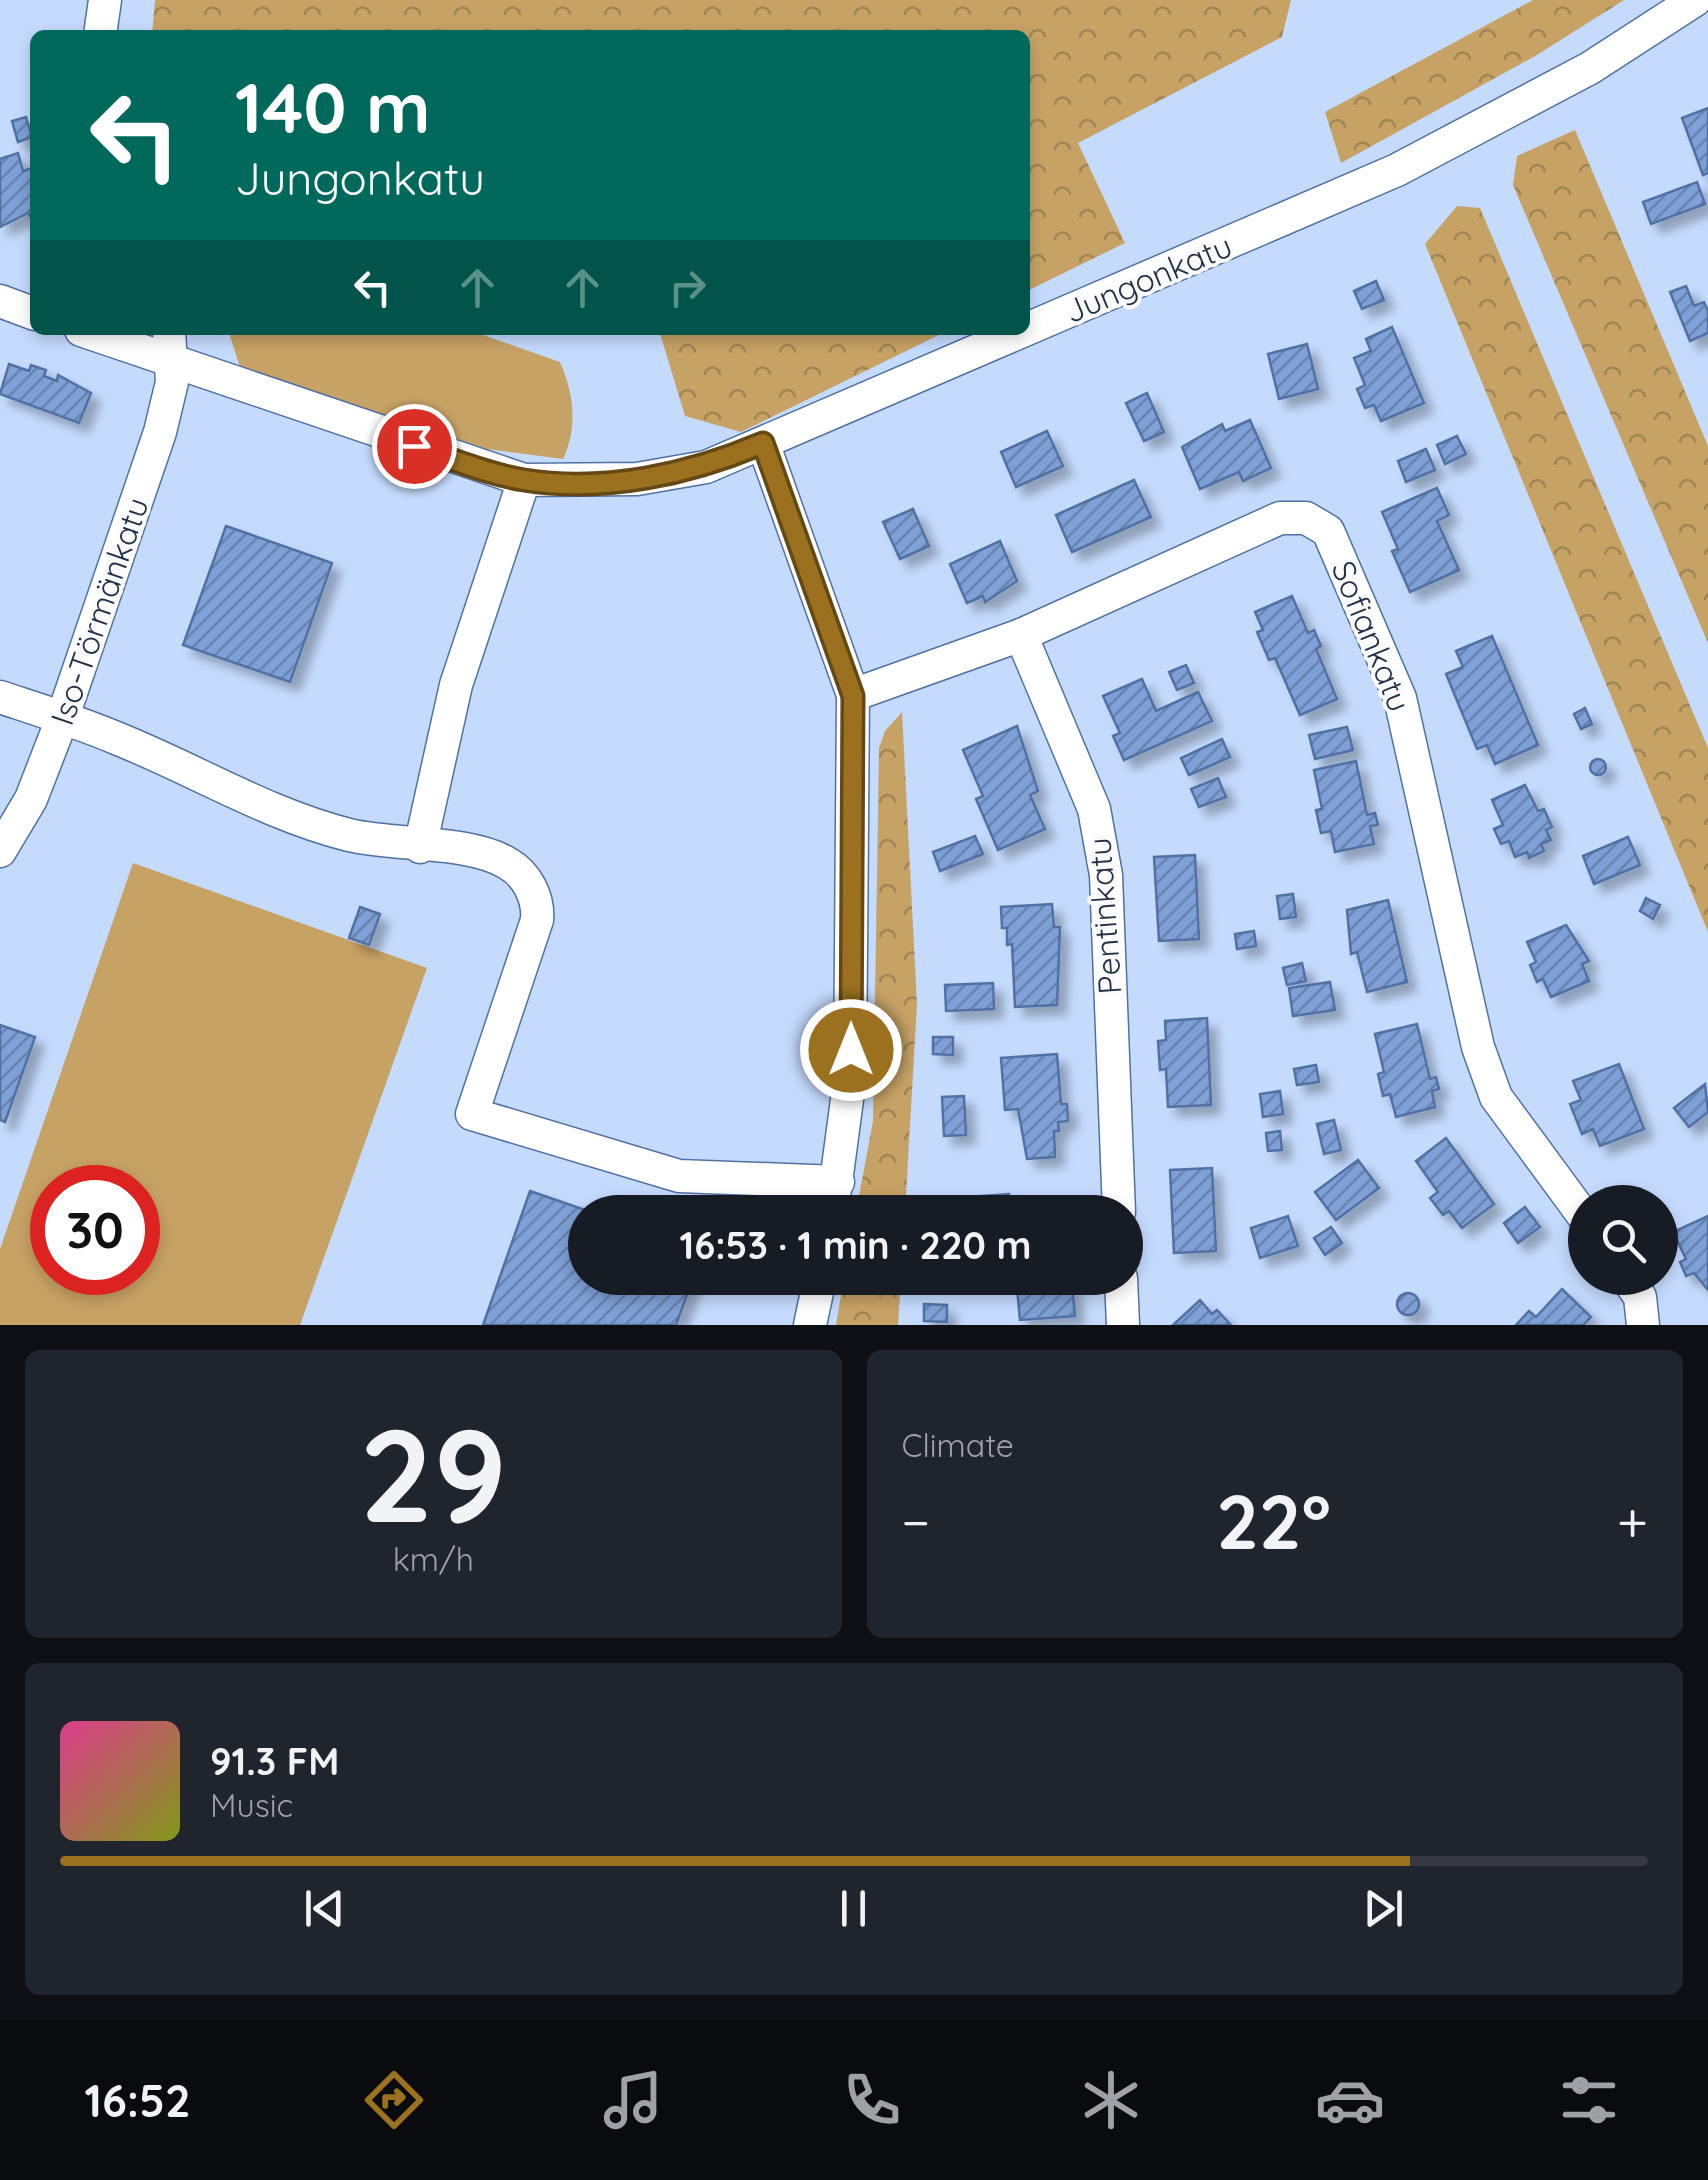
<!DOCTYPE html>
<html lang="en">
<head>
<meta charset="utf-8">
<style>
	:root { --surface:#171b24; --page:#20242c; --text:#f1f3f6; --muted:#9ea1a6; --line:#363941; --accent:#9b711f }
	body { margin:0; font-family:Quicksand,sans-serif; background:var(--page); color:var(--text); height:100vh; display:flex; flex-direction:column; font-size:38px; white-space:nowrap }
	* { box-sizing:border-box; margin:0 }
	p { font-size:32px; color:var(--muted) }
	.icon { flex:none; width:55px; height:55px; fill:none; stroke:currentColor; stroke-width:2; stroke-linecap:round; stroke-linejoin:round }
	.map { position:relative; height:1325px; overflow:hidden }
	.side { display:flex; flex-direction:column; gap:25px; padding:25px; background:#0d0f14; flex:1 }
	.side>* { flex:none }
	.hud { position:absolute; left:30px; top:30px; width:1000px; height:305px; border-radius:15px; box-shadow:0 5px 15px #0003; background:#00695c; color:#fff; overflow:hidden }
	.tools { position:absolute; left:1568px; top:1185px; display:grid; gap:20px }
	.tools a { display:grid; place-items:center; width:110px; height:110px; border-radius:50%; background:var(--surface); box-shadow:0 5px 15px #0003; font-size:50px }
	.speed { position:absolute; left:30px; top:1165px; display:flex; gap:20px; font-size:50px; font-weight:700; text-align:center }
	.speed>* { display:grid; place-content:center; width:130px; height:130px; border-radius:50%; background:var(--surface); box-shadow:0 5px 15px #0003; line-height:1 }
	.speed .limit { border:15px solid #d22; background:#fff; color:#111 }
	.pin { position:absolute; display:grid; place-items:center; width:85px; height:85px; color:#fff; margin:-42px; border:5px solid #fff; border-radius:50%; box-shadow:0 2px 10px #0007 }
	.me { position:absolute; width:110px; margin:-55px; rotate:0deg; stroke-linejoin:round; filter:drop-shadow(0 0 8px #0008) }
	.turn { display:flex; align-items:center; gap:35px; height:210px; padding:0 40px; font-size:45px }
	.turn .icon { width:130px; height:130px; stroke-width:2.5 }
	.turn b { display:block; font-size:70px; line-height:85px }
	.lanes { display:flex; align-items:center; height:95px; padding:0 40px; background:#0003; justify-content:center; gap:50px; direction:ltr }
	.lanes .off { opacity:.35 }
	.big { font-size:75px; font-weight:700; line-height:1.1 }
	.side .tile { flex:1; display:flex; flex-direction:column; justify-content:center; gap:15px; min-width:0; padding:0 35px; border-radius:15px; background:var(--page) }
	.side .dial { align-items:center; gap:0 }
	.dial b { font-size:130px; line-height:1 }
	.song { display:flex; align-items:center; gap:30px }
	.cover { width:120px; height:120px; border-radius:15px; background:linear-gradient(135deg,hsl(330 70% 55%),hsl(70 70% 35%)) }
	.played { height:10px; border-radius:5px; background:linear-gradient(90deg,var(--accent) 85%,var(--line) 85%) }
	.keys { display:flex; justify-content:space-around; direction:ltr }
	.heat { display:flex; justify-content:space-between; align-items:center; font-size:55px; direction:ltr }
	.side .tiles { flex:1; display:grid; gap:25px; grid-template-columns:1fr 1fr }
	.tile:last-child { grid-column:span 2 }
	.trip { position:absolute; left:568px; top:1195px; width:575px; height:100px; border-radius:50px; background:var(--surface); box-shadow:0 5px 15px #0003; font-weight:700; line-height:100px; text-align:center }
	.tab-bar { display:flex; height:160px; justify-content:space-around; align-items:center; background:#090b0e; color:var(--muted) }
	.tab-bar .icon { width:70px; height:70px }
	.tab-bar .selected { color:var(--accent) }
	.tab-bar b { font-size:45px; color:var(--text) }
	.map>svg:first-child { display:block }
	.grass { fill:#c7a265; fill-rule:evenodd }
	.forest { fill:url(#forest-crowns) }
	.building { fill:url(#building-hatch); stroke:#5171a4; stroke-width:2.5; filter:url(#shadow) }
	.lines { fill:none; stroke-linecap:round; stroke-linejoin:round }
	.minor-casing { stroke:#5170a4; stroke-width:35 }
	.minor { stroke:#fff; stroke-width:32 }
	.route-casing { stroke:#654914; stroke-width:25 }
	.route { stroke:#9b711f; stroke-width:18 }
	.labels { text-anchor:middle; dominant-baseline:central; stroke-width:8; stroke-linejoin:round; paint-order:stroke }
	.street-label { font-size:32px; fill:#233147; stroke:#fbfbfb }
</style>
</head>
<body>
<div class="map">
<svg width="1708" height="1325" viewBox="0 0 1708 1325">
	<defs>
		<pattern id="forest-crowns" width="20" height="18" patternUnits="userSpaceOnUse" patternTransform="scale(2.5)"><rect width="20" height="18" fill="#c7a265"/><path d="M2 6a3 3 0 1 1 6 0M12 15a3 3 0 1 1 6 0" fill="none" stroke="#a18555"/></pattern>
		<pattern id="building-hatch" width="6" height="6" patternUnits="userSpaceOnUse" patternTransform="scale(2.5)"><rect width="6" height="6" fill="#7ea0d6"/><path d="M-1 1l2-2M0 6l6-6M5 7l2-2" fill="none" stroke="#6783af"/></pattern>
		<filter id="shadow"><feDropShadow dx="9" dy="9" stdDeviation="5" flood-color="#0004"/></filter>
	</defs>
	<rect width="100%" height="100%" fill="#c5dbfe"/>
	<!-- grass -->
	<g class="grass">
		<path d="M228,330H469L560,362C574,395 578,426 563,459L487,449L240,367Z"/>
		<path d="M133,863L427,968L300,1325H0V1249ZM52,1188H138V1272H52Z"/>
	</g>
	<!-- forest -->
	<g class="forest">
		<polygon points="155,0 1291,0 1282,37 1078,143 1125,243 1025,292 1025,35 152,35"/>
		<polygon points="1533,0 1624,0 1537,55 1341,163 1325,112"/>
		<polygon points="1575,130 1708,446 1708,643 1513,185 1517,156"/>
		<polygon points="1457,206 1480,208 1708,748 1708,932 1425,244"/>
		<polygon points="659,330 949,330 741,432 685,416"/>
		<polygon points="902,712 917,1004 905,1212 856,1212 873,1121 879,748 885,731"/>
		<polygon points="844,1278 901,1278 898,1325 836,1325"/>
	</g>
	<!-- building -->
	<g class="building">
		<polygon points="1708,108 1708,173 1703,175 1682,118"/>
		<polygon points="26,117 32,137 18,142 12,121"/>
		<polygon points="18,153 23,171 35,167 35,224 28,213 0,227 0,159"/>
		<polygon points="1697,182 1705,204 1651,224 1643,202"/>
		<polygon points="1376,281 1384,300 1362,309 1354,291"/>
		<polygon points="1686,286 1694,306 1704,302 1708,311 1708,333 1690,341 1670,292"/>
		<polygon points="1392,327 1424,403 1381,421 1374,405 1365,408 1357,389 1365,385 1354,358 1371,351 1366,339"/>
		<polygon points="1307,344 1318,389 1279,399 1268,354"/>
		<polygon points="9,364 29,371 31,365 46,370 44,376 57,381 58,375 91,393 79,423 0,394"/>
		<polygon points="1147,393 1164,432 1144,441 1126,403"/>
		<polygon points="1250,420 1271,468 1243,481 1239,472 1200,489 1182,447 1222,424 1225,431"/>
		<polygon points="1047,431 1063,466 1016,487 1001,452"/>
		<polygon points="1457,436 1466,454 1445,464 1437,445"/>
		<polygon points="1426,449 1435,470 1406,482 1398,461"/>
		<polygon points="1134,480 1151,517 1072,552 1056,515"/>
		<polygon points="1437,488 1449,515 1437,521 1459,570 1410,592 1392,551 1398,549 1382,512"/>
		<polygon points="913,509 929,546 900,559 883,522"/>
		<polygon points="226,526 332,563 290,682 183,645"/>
		<polygon points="1000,541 1017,581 985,602 983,596 967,603 950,564"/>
		<polygon points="1292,596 1308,633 1314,630 1321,646 1316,649 1337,699 1300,715 1275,658 1269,660 1257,632 1263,630 1255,612"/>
		<polygon points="1492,636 1538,745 1495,764 1487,745 1477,749 1446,674 1463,667 1456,651"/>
		<polygon points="1186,665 1194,683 1177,690 1169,672"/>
		<polygon points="1142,679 1156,711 1198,692 1212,721 1124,760 1113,736 1120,733 1103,696"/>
		<polygon points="1585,708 1592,724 1581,729 1574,714"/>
		<polygon points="1017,726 1038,791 1030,795 1045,829 998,850 976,799 983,796 963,750"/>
		<polygon points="1347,727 1353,750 1315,759 1309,735"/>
		<polygon points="1222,739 1230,757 1189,775 1181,758"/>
		<circle cx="1598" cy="767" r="8"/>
		<polygon points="1356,761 1367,815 1375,813 1378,825 1370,826 1374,844 1335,852 1331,831 1321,833 1316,810 1322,809 1314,770"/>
		<polygon points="1218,778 1226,797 1199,807 1191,789"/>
		<polygon points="1525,785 1538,811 1544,809 1552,827 1546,830 1551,840 1541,844 1544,851 1529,858 1527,852 1515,857 1509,841 1501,844 1494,829 1503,825 1492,800"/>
		<polygon points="975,836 983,854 940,871 933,852"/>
		<polygon points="1628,837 1640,865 1594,884 1583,856"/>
		<polygon points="1195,855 1199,939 1159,941 1154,857"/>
		<polygon points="1293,894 1296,917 1280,919 1277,896"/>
		<polygon points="1646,898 1660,905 1653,919 1640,911"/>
		<polygon points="1388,900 1407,982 1367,992 1357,952 1351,954 1347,910"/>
		<polygon points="1052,904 1054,927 1060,927 1057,1005 1015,1007 1012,944 1007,945 1007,928 1002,928 1001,907"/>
		<polygon points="360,907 380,914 369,945 349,938"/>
		<polygon points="1566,925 1589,961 1582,964 1589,981 1551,997 1543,979 1537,982 1530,965 1536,962 1527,942"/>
		<polygon points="1254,931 1256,946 1237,949 1235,934"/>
		<polygon points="1302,963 1306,981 1287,985 1283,968"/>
		<polygon points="1330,982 1335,1010 1293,1016 1289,988"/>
		<polygon points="993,983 994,1009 946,1011 945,985"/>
		<polygon points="1207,1018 1211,1105 1168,1107 1166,1069 1160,1070 1158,1041 1166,1040 1165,1021"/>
		<polygon points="1417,1024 1430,1079 1436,1077 1439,1089 1432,1091 1435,1107 1396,1117 1390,1094 1383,1096 1378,1074 1384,1072 1375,1034"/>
		<polygon points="0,1025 35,1037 5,1122 0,1120"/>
		<polygon points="933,1037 953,1037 953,1055 933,1054"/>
		<polygon points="1057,1054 1061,1104 1067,1104 1068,1121 1058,1122 1059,1131 1054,1131 1055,1157 1027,1159 1018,1109 1005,1110 1001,1058"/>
		<polygon points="1619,1064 1644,1129 1600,1146 1593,1129 1582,1134 1570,1104 1581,1100 1573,1081"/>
		<polygon points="1316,1065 1319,1082 1297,1085 1294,1069"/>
		<polygon points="1705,1084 1708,1112 1689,1127 1674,1108"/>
		<polygon points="1280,1091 1283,1114 1263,1117 1260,1094"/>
		<polygon points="964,1096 966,1135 944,1136 942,1097"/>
		<polygon points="1334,1120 1341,1150 1324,1154 1317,1124"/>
		<polygon points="1280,1131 1282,1150 1268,1151 1266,1133"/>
		<polygon points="1446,1138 1494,1204 1462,1228 1449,1211 1443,1215 1430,1198 1438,1192 1416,1161"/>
		<polygon points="1358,1160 1379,1188 1336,1220 1315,1192"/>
		<polygon points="1212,1168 1216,1251 1174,1253 1170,1170"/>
		<polygon points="530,1191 591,1212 585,1212 585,1278 693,1278 676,1325 483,1325"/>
		<polygon points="1009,1194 1010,1211 1018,1212 959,1212 968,1208 968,1197"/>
		<polygon points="945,1199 946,1212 929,1212 928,1200"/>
		<polygon points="1525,1207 1540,1227 1518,1243 1504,1223"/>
		<polygon points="1288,1216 1298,1246 1260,1258 1251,1228"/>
		<polygon points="1708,1216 1708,1290 1694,1273 1686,1276 1680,1262 1686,1259 1673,1232"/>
		<polygon points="1331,1227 1342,1243 1325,1255 1314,1238"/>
		<polygon points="1016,1278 1031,1278 1032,1287 1072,1284 1075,1316 1020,1320"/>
		<polygon points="1562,1289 1591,1317 1583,1325 1516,1325 1529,1311 1536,1317"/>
		<circle cx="1408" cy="1304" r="11"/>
		<polygon points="1200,1300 1212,1314 1217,1310 1231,1325 1173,1325"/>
		<polygon points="924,1304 947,1305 947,1322 924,1321"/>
	</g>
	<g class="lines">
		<defs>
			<g id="minor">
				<polyline points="100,35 105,0"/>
				<polyline points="0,301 35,314"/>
				<polyline points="81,330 524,480 637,479 706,467 1397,170 1590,68 1695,0"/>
				<polyline points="763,443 853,695 850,1077 832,1212"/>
				<polyline points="1021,635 1094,809 1106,875 1119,1212"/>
				<polyline points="853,695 1021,635 1280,518 1306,518 1328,531 1400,698 1478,1047 1496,1097 1585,1218"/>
				<path d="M0,697C39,710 78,722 116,738C194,769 266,814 349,835C395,846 468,840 507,863C527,874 539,898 537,920L472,1114L679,1176L838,1182"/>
				<polyline points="420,847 456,685 524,480"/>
				<polyline points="0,851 31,799 62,719 160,432 172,382 169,330"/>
				<polyline points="1121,1278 1123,1325"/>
				<polyline points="1627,1278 1640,1297 1643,1325"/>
				<polyline points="810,1325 820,1278"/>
			</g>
		</defs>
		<!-- minor casing -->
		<use href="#minor" class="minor-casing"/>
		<!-- minor -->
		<use href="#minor" class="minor"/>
	</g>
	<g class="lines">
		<defs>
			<path id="route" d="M414,446C450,458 487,474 524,480C605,493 690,474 763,443L853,696L851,1050"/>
		</defs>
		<!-- route casing -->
		<use href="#route" class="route-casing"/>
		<!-- route -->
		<use href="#route" class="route"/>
	</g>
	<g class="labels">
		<!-- street labels -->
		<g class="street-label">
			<text transform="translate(1148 278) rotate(-23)">Jungonkatu</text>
			<text transform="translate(99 611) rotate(-71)">Iso-Törmänkatu</text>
			<text transform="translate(1372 636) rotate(68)">Sofiankatu</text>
			<text transform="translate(1104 916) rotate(-94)">Pentinkatu</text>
		</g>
	</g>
</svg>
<div class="tools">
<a><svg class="icon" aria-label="search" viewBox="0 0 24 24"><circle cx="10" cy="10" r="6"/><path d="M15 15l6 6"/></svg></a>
</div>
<div class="speed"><div class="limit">30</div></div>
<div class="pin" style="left:414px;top:446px;background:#d93025"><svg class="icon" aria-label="arrive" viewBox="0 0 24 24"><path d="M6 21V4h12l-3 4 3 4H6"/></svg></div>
<svg class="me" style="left:851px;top:1050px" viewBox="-20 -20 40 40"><circle r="17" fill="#9b711f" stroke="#fff" stroke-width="3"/><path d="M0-11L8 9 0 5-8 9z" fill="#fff"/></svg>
<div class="trip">16:53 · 1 min · 220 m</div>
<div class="hud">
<div class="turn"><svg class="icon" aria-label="left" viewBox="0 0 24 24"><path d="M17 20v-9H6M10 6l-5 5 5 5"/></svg><div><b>140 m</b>Jungonkatu</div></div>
<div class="lanes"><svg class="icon" aria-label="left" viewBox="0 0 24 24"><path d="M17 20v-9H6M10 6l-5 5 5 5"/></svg><svg class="icon off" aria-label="ahead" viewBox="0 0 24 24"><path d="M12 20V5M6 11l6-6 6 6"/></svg><svg class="icon off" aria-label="ahead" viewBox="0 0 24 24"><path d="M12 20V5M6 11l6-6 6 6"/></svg><svg class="icon off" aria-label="right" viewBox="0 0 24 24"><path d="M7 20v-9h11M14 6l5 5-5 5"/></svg></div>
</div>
</div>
<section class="side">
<div class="tiles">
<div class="tile dial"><b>29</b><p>km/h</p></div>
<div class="tile"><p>Climate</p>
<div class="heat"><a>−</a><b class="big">22°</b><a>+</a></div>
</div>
<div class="tile">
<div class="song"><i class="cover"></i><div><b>91.3 FM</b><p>Music</p></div></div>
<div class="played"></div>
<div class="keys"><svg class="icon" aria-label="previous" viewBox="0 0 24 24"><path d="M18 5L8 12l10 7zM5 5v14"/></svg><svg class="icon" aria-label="pause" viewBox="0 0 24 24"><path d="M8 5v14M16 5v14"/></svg><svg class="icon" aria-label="next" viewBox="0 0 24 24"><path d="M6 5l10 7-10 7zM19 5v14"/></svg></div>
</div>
</div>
</section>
<nav class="tab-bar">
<b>16:52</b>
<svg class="icon selected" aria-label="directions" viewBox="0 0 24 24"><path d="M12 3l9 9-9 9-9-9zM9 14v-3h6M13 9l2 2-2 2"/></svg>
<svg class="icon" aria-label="music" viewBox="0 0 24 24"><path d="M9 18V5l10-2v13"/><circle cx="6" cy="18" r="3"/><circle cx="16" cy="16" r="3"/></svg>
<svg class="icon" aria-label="phone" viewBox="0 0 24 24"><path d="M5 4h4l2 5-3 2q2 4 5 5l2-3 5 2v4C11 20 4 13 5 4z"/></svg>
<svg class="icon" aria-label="climate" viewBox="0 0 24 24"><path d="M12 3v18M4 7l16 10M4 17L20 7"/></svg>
<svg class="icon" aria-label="car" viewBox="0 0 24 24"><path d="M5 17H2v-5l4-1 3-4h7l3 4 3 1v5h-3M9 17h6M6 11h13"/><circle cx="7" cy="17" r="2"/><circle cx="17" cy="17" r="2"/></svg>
<svg class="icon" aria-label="filters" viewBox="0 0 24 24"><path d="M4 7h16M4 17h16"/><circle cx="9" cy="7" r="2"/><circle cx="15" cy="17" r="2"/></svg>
</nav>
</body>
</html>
